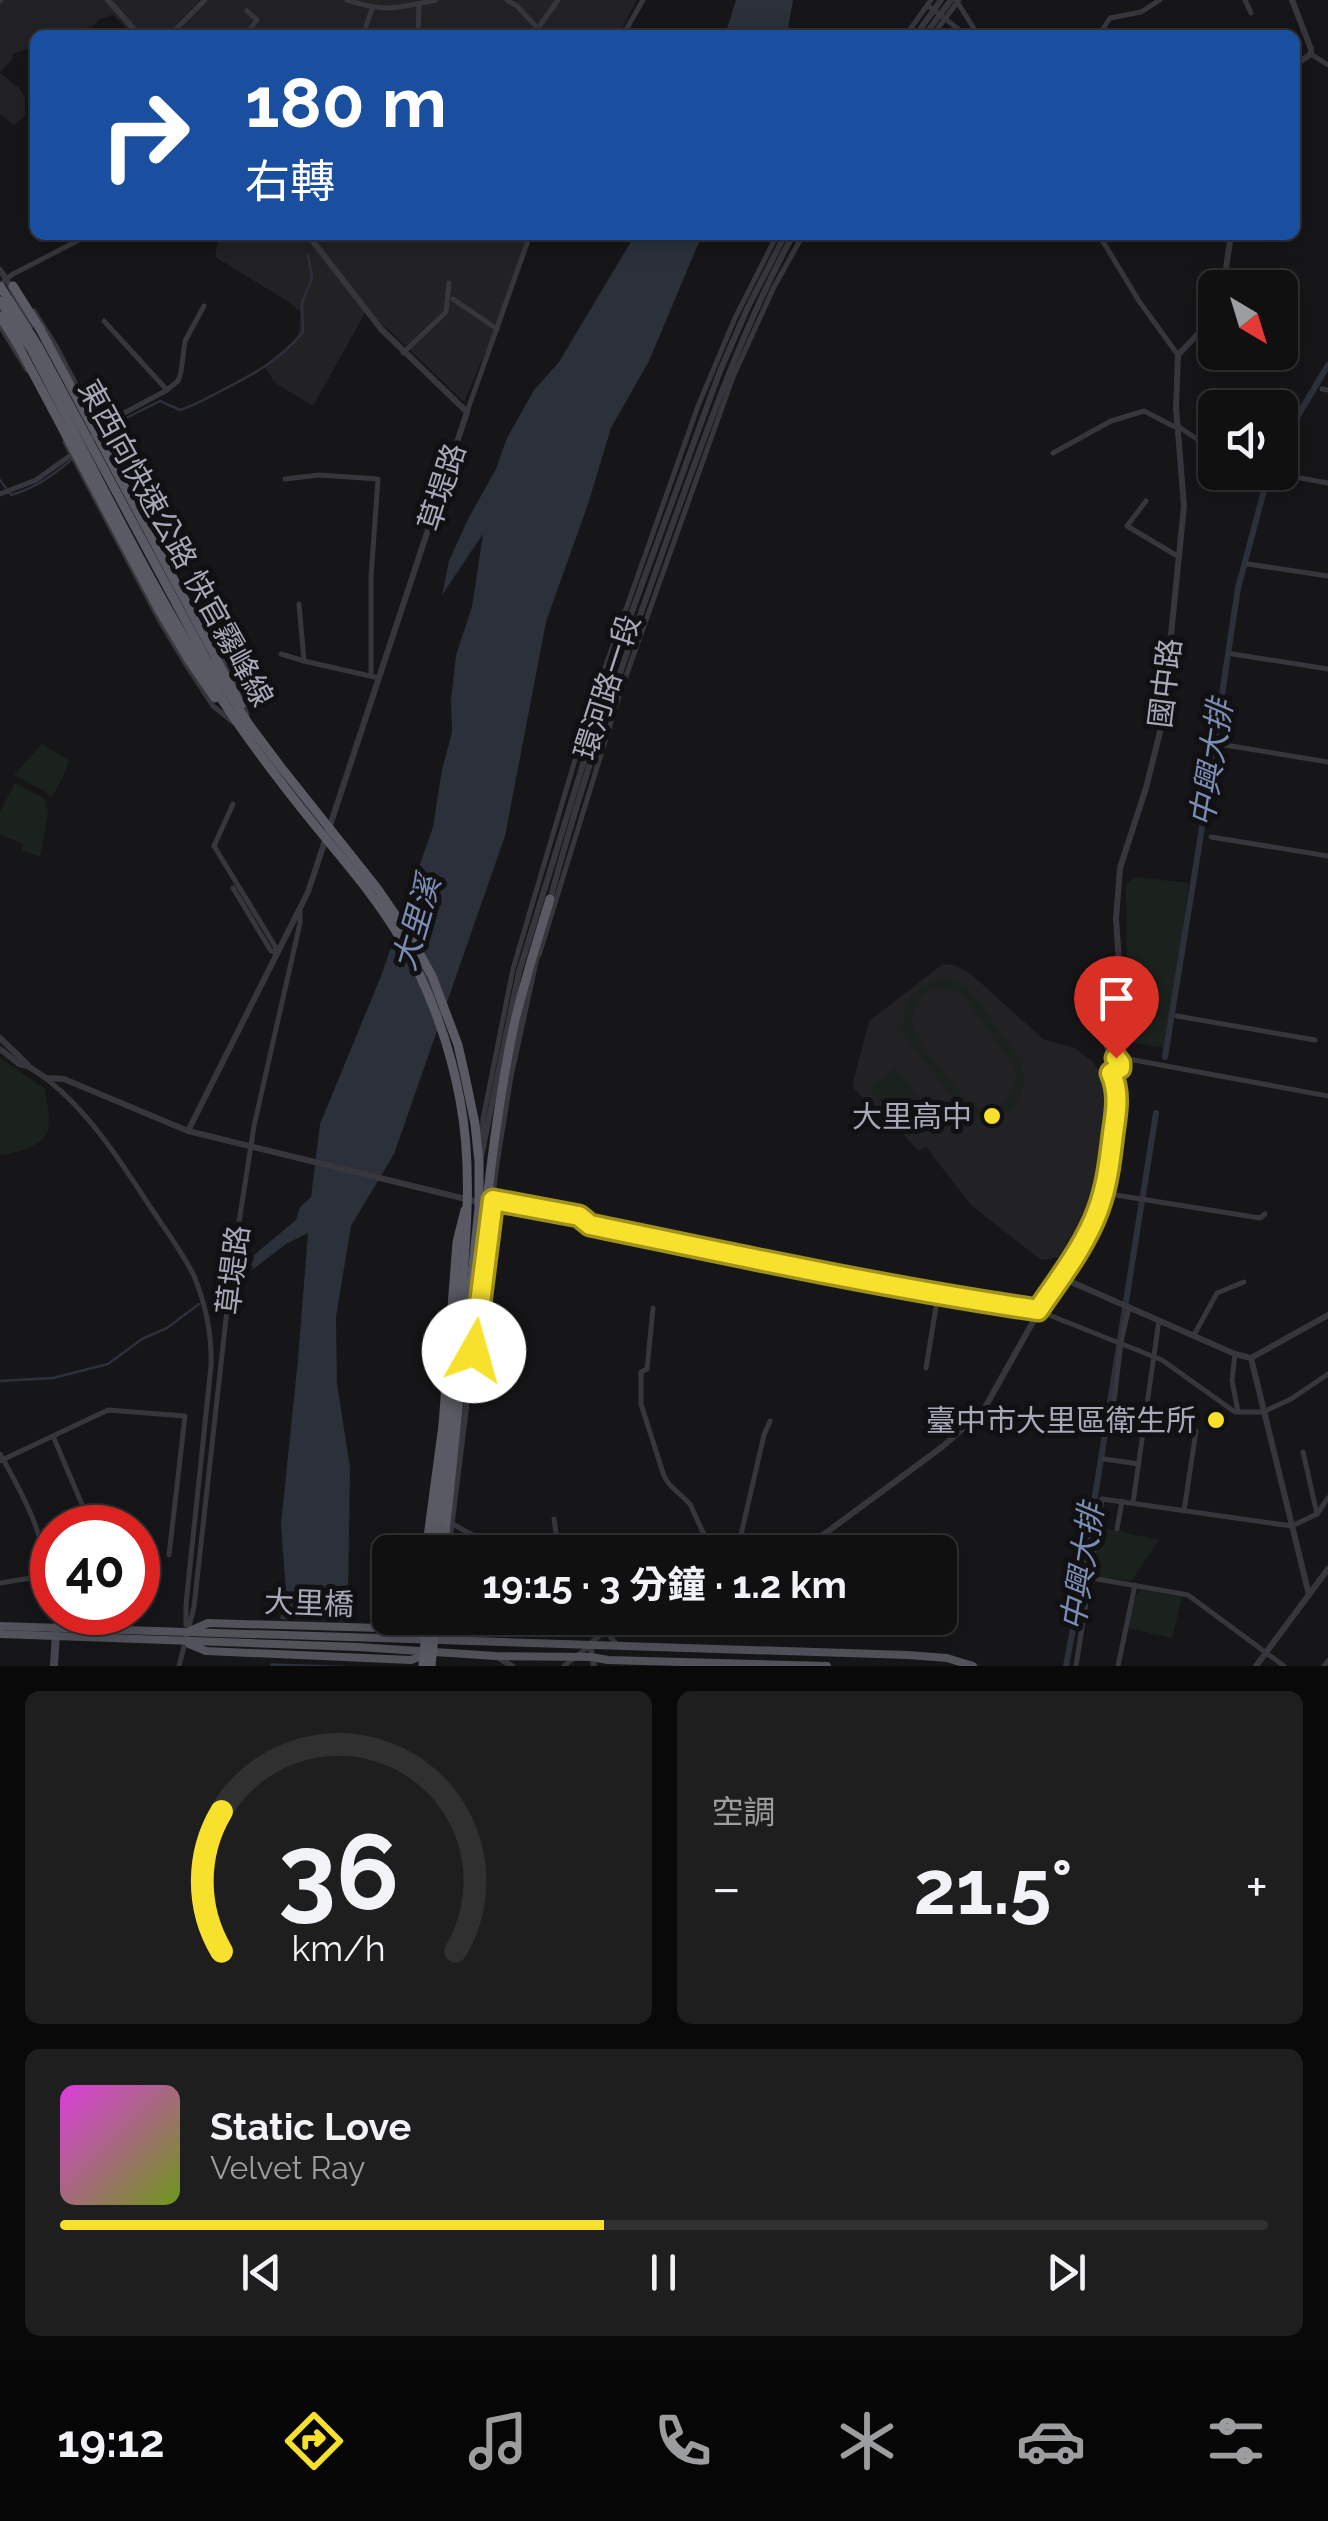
<!DOCTYPE html>
<html lang="zh-TW">
<head>
<meta charset="utf-8">
<style>
	:root { --surface:#101011; --page:#1e1e1f; --text:#f1f3f6; --muted:#9c9d9f; --line:#303031; --accent:#f7e12d }
	body { margin:0; font-family:Raleway,"Noto Sans TC",sans-serif; background:var(--page); color:var(--text); height:100vh; display:flex; flex-direction:column; font-size:38px; white-space:nowrap }
	* { box-sizing:border-box; margin:0 }
	p { font-size:32px; color:var(--muted) }
	.icon { flex:none; width:55px; height:55px; fill:none; stroke:currentColor; stroke-width:2; stroke-linecap:round; stroke-linejoin:round }
	.map { position:relative; height:1666px; overflow:hidden }
	.details { display:flex; flex-direction:column; gap:25px; padding:25px; background:#090909; flex:1 }
	.details>* { flex:none }
	.guide { position:absolute; left:30px; top:30px; width:1270px; height:210px; border-radius:15px; box-shadow:0 5px 25px #0003,0 0 0 2px var(--line); background:#1a4fa0; color:#fff; overflow:hidden }
	.needle { width:65px; rotate:142deg }
	.tools { position:absolute; left:1198px; top:270px; display:grid; gap:20px }
	.tools a { display:grid; place-items:center; width:100px; height:100px; border-radius:15px; background:var(--surface); box-shadow:0 5px 25px #0003,0 0 0 2px var(--line); font-size:50px }
	.speed { position:absolute; left:30px; top:1505px; display:flex; gap:20px; font-size:50px; font-weight:700; text-align:center }
	.speed>* { display:grid; place-content:center; width:130px; height:130px; border-radius:50%; background:var(--surface); box-shadow:0 5px 25px #0003,0 0 0 2px var(--line); line-height:1 }
	.speed .limit { border:15px solid #d22; background:#fff; color:#111 }
	.pin { position:absolute; display:grid; place-items:center; width:85px; height:85px; color:#fff; margin:-102px -42px; border-radius:50% 50% 50% 0; rotate:-45deg; box-shadow:0 0 10px #0007 }
	.pin .icon { rotate:45deg }
	.me { position:absolute; width:110px; margin:-55px; rotate:7deg; stroke-linejoin:round; filter:drop-shadow(0 0 8px #0008) }
	.turn { display:flex; align-items:center; gap:35px; height:210px; padding:0 50px; font-size:45px }
	.turn .icon { width:130px; height:130px; stroke-width:2.5 }
	.turn b { display:block; font-size:70px; line-height:85px }
	.big { font-size:75px; font-weight:700; line-height:1.1 }
	.details .card { flex:1; display:flex; flex-direction:column; justify-content:center; gap:15px; min-width:0; padding:0 35px; border-radius:15px; background:var(--page) }
	.details .dial { align-items:center; gap:0 }
	.dial svg { height:260px; overflow:visible; fill:none; stroke:var(--line); stroke-width:7; stroke-linecap:round; text-anchor:middle }
	.dial text { fill:var(--text); stroke:none }
	.song { display:flex; align-items:center; gap:30px }
	.cover { width:120px; height:120px; border-radius:15px; background:linear-gradient(135deg,hsl(300 70% 55%),hsl(80 70% 35%)) }
	.played { height:10px; border-radius:5px; background:linear-gradient(90deg,var(--accent) 45%,var(--line) 45%) }
	.keys { display:flex; justify-content:space-around; direction:ltr }
	.heat { display:flex; justify-content:space-between; align-items:center; font-size:55px; direction:ltr }
	.details .tiles { flex:1; display:grid; gap:25px; grid-template-columns:1fr 1fr }
	.card:last-child { grid-column:span 2 }
	.trip { position:absolute; left:372px; top:1535px; width:585px; height:100px; border-radius:15px; background:var(--surface); box-shadow:0 5px 25px #0003,0 0 0 2px var(--line); font-weight:700; line-height:100px; text-align:center }
	.tabs { display:flex; height:160px; justify-content:space-around; align-items:center; background:#060607; color:var(--muted) }
	.tabs .icon { width:70px; height:70px }
	.tabs .on { color:var(--accent) }
	.tabs b { font-size:45px; color:var(--text) }
	.map>svg:first-child { display:block }
	.built { fill:#222124 }
	.green { fill:#1b221e; fill-rule:evenodd }
	.water { fill:#2b303b }
	.pier { fill:#161517 }
	.lines { fill:none; stroke-linecap:round; stroke-linejoin:round }
	.stream { stroke:#2b303b; stroke-width:2.5 }
	.canal { stroke:#2b303b; stroke-width:6 }
	.minor { stroke:#36363c; stroke-width:5 }
	.tertiary { stroke:#36363c; stroke-width:6 }
	.secondary { stroke:#44444c; stroke-width:8 }
	.primary { stroke:#52525b; stroke-width:8 }
	.trunk { stroke:#5a5a64; stroke-width:9 }
	.minor-bridge { stroke:#36363c; stroke-width:5 }
	.tertiary-bridge { stroke:#36363c; stroke-width:6 }
	.trunk-bridge { stroke:#5a5a64; stroke-width:9 }
	.route-casing { stroke:#a1921d; stroke-width:25 }
	.route { stroke:#f7e12d; stroke-width:18 }
	.poi-dot { fill:#f7e12d; stroke:#111012; stroke-width:4 }
	.labels { text-anchor:middle; dominant-baseline:central; stroke-width:10; stroke-linejoin:round; paint-order:stroke }
	.street-label { font-size:30px; fill:#a7a8b8; stroke:#111012 }
	.poi-label { font-size:30px; fill:#a7a8b8; stroke:#111012; text-anchor:end }
	.water-label { font-size:32px; font-style:italic; fill:#7c8db4; stroke:#111012 }
</style>
</head>
<body>
<div class="map">
<svg width="1328" height="1666" viewBox="0 0 1328 1666">
	<rect width="100%" height="100%" fill="#161517"/>
	<!-- built -->
	<g class="built">
		<polygon points="0,0 637,0 619,35 133,35 113,15 100,19 92,27 37,33 35,35 35,46 13,54 11,61 0,72"/>
		<polygon points="0,73 19,88 25,98 25,116 14,125 0,114"/>
		<polygon points="219,235 528,235 495,330 464,402 389,330 365,313 313,406 275,383 264,366 293,341 299,333 300,311 287,301 215,257"/>
		<polygon points="943,964 954,965 970,973 1043,1039 1075,1048 1093,1062 1101,1074 1108,1103 1099,1175 1079,1226 1061,1257 1041,1260 971,1205 926,1147 918,1151 899,1129 891,1131 852,1086 869,1021"/>
	</g>
	<!-- green -->
	<g class="green">
		<polygon points="42,744 69,760 62,779 51,798 46,792 14,775"/>
		<polygon points="15,783 45,799 48,814 40,857 22,850 23,844 0,834 0,812"/>
		<polygon points="1134,877 1189,883 1166,1048 1117,1041 1127,965 1126,885"/>
		<path d="M943,979L951,980L968,988L1021,1061C1027,1079 1024,1105 1003,1114C992,1119 980,1114 969,1119L898,1026L904,1022C905,997 920,983 943,979ZM943,988L958,992L965,998L1014,1066C1017,1077 1017,1087 1010,1096C986,1130 958,1091 943,1072C927,1052 901,1029 917,1003C923,992 931,989 943,988Z"/>
		<path d="M0,1058L45,1089C46,1100 51,1118 48,1129C44,1147 15,1153 0,1155Z"/>
		<polygon points="896,1068 933,1118 908,1137 869,1088"/>
		<polygon points="1100,1527 1159,1540 1131,1581 1102,1577 1093,1572"/>
		<polygon points="1140,1590 1182,1597 1172,1638 1128,1628 1136,1595"/>
	</g>
	<!-- water -->
	<g class="water">
		<polygon points="736,0 793,0 787,35 725,35"/>
		<polygon points="635,235 702,235 649,361 611,428 588,504 546,622 505,836 394,1154 351,1226 336,1317 337,1383 350,1468 347,1666 270,1666 286,1593 281,1524 298,1359 308,1233 286,1244 252,1270 254,1255 296,1220 300,1207 311,1197 320,1124 381,976 433,827 442,770 452,732 451,699 456,655 472,607 483,534 442,595 449,561 468,519 496,469 507,438 534,390 559,362"/>
	</g>
	<!-- pier -->
	<polygon class="pier" points="276,1619 352,1622 352,1666 266,1663"/>
	<g class="lines">
		<!-- stream -->
		<g class="stream">
			<path d="M105,434L122,420L160,401L180,410C193,406 205,399 217,393C250,376 280,361 303,332L302,303L312,278L308,255"/>
			<path d="M0,480L11,495C35,488 52,476 71,460"/>
			<polyline points="244,1269 256,1261"/>
			<polyline points="0,1381 53,1378 108,1364 142,1339 167,1328 199,1304"/>
		</g>
		<!-- canal -->
		<g class="canal">
			<polyline points="1280,446 1328,365"/>
			<polyline points="1165,1057 1201,834 1238,588 1269,472"/>
			<polyline points="1066,1666 1078,1603 1156,1113"/>
		</g>
		<!-- minor -->
		<g class="minor">
			<path d="M347,0C385,13 398,8 436,0"/>
			<polyline points="507,0 517,6 544,35"/>
			<polyline points="1245,0 1251,13"/>
			<polyline points="0,1 1,0"/>
			<polyline points="927,5 966,35"/>
			<polyline points="172,33 205,0"/>
			<polyline points="245,35 257,20 247,11"/>
			<polyline points="363,35 372,9"/>
			<polyline points="418,35 419,4"/>
			<polyline points="533,35 558,0"/>
			<polyline points="623,35 643,0"/>
			<polyline points="906,35 931,0"/>
			<polyline points="933,35 959,0"/>
			<polyline points="1099,35 1110,18 1141,12 1160,0"/>
			<polyline points="1311,54 1328,65"/>
			<polyline points="1099,235 1139,301 1178,355"/>
			<polyline points="4,281 13,274 89,235"/>
			<polyline points="453,299 497,329"/>
			<polyline points="34,311 56,346 124,477"/>
			<polyline points="104,321 167,390"/>
			<polyline points="0,326 27,370"/>
			<polyline points="403,353 446,312 449,283"/>
			<polyline points="1322,389 1328,390"/>
			<polyline points="467,412 530,235"/>
			<polyline points="87,441 115,418 167,390 178,381 181,372 185,341 204,306"/>
			<polyline points="65,442 161,623 185,663 213,706 233,722"/>
			<polyline points="1053,453 1111,421 1144,411 1173,426 1179,427 1215,451"/>
			<polyline points="1267,472 1328,483"/>
			<polyline points="285,479 319,475 378,479 371,577 371,676"/>
			<polyline points="0,494 36,480 71,455"/>
			<polyline points="1146,501 1127,526 1179,557"/>
			<polyline points="1248,564 1328,576"/>
			<polyline points="299,604 304,661 379,678"/>
			<polyline points="281,654 304,661"/>
			<polyline points="1233,654 1328,669"/>
			<polyline points="219,655 237,685 247,715"/>
			<polyline points="1225,745 1328,762"/>
			<polyline points="233,804 214,846 275,946 277,953"/>
			<polyline points="1211,837 1328,856"/>
			<polyline points="233,888 271,951 277,953"/>
			<polyline points="539,955 620,693 733,377 774,287 803,235"/>
			<polyline points="1177,1016 1315,1040"/>
			<polyline points="1118,1059 1123,1058 1328,1096"/>
			<path d="M48,1080C93,1116 122,1164 153,1211C167,1232 183,1253 194,1276C206,1305 212,1335 211,1366L186,1604V1625"/>
			<polyline points="482,1142 483,1119 513,969 588,716 698,406 735,318 777,235"/>
			<polyline points="1103,1193 1260,1218 1265,1214"/>
			<path d="M493,1200C520,1204 567,1206 588,1223"/>
			<polyline points="1129,1307 1121,1342 1112,1418 1196,1431 1184,1511"/>
			<polyline points="653,1308 647,1369 641,1372 641,1404 664,1476 669,1484 690,1504 712,1552"/>
			<polyline points="1039,1311 1162,1360 1235,1412 1263,1412 1291,1399 1328,1374"/>
			<polyline points="1194,1335 1217,1293 1244,1282"/>
			<polyline points="1235,1354 1232,1380 1238,1412"/>
			<polyline points="926,1368 938,1295"/>
			<polyline points="53,1436 92,1528"/>
			<polyline points="1303,1452 1317,1514"/>
			<path d="M0,1454C29,1505 43,1534 52,1592"/>
			<polyline points="1104,1459 1139,1464"/>
			<polyline points="0,1461 108,1410 185,1416 169,1555"/>
			<polyline points="1133,1503 1159,1320"/>
			<polyline points="554,1519 559,1552"/>
			<polyline points="451,1523 503,1552"/>
			<polyline points="1117,1529 1122,1501"/>
			<polyline points="737,1552 764,1435 770,1421"/>
			<polyline points="138,1574 157,1573"/>
			<polyline points="1092,1578 1188,1595 1284,1666"/>
			<polyline points="0,1583 50,1575"/>
			<polyline points="56,1612 57,1627"/>
			<polyline points="580,1618 602,1631"/>
			<polyline points="607,1625 611,1638 618,1645"/>
			<polyline points="110,1629 111,1612"/>
			<polyline points="179,1666 194,1607 231,1274 254,1126 300,923 300,910"/>
			<polyline points="564,1666 588,1647"/>
			<polyline points="1076,1666 1102,1499 1292,1526 1317,1514 1328,1498"/>
			<polyline points="1118,1666 1135,1585"/>
			<polyline points="1324,1666 1328,1661"/>
		</g>
		<!-- tertiary -->
		<g class="tertiary">
			<polyline points="108,0 139,35"/>
			<polyline points="1292,0 1311,49 1311,54 1295,65"/>
			<polyline points="916,35 941,0"/>
			<polyline points="925,35 951,0"/>
			<path d="M0,270C14,288 19,307 30,326"/>
			<polyline points="1223,288 1231,235"/>
			<path d="M550,900C584,772 628,648 673,523C709,425 743,327 793,235"/>
			<polyline points="0,1038 28,1065"/>
			<polyline points="0,1049 19,1064 28,1066 46,1078 64,1079 188,1131 308,892 467,412 381,329 308,235"/>
			<polyline points="1110,1058 1118,1059 1120,1065 1118,1070 1111,1073"/>
			<polyline points="480,1162 519,972 619,647 720,371 748,307 785,235"/>
			<polyline points="590,1225 938,1295 1039,1311"/>
			<polyline points="1060,1277 1235,1354 1251,1358"/>
			<polyline points="1251,1358 1309,1595"/>
			<polyline points="1251,1358 1328,1315"/>
			<polyline points="448,1552 497,1160 511,1074 538,951"/>
			<polyline points="759,1552 802,1544 823,1535 942,1447 983,1411 1039,1311 1090,1229 1098,1210 1107,1180 1117,1102 1116,1084 1105,1066 1110,1058 1107,1046 1119,962 1116,919 1120,868 1146,788 1161,728 1170,645 1184,506 1176,408 1178,355 1215,316"/>
			<polyline points="497,1657 512,1666"/>
			<polyline points="594,1666 590,1645 615,1618"/>
			<polyline points="1256,1666 1328,1569"/>
		</g>
		<!-- secondary -->
		<polyline class="secondary" points="54,1666 56,1632"/>
		<!-- primary -->
		<g class="primary">
			<polyline points="0,1626 908,1655 947,1658 973,1666"/>
			<polyline points="190,1631 208,1623 415,1629 426,1637"/>
			<polyline points="0,1634 358,1647 496,1656 591,1657 608,1660 827,1666"/>
			<polyline points="189,1644 206,1651 411,1660 427,1654"/>
		</g>
		<!-- trunk -->
		<g class="trunk">
			<polyline points="13,286 40,329"/>
			<polyline points="0,316 18,345"/>
			<polyline points="426,1552 443,1425 457,1242 465,1210"/>
		</g>
		<!-- minor-bridge -->
		<polyline class="minor-bridge" points="956,0 978,35"/>
		<!-- tertiary-bridge -->
		<polyline class="tertiary-bridge" points="188,1131 482,1203 590,1225"/>
		<!-- trunk-bridge -->
		<g class="trunk-bridge">
			<polyline points="0,286 38,346 206,659 250,726 280,766 377,888 408,933 432,976 458,1045 465,1076 475,1124 479,1162 479,1208 443,1552"/>
			<path d="M0,301L31,349C92,465 149,584 219,695C249,742 283,786 318,829C347,864 377,899 400,938C429,987 450,1045 460,1100C472,1163 467,1226 462,1289C455,1377 444,1465 434,1552"/>
			<polyline points="40,329 241,705"/>
			<polyline points="18,345 158,608 189,660 215,698"/>
			<path d="M478,1284C487,1197 496,1110 514,1025C524,982 537,941 550,899"/>
			<polyline points="423,1666 427,1618"/>
			<polyline points="431,1666 436,1618"/>
		</g>
	</g>
	<g class="lines">
		<defs>
			<path id="route" d="M474,1351L493,1200L579,1216L590,1225C739,1256 888,1288 1038,1310C1059,1279 1085,1246 1098,1210C1107,1186 1110,1160 1113,1134C1116,1113 1120,1093 1111,1073L1120,1068V1063L1116,1058"/>
		</defs>
		<!-- route casing -->
		<use href="#route" class="route-casing"/>
		<!-- route -->
		<use href="#route" class="route"/>
	</g>
	<!-- markers -->
	<g class="poi-dot">
		<circle cx="992" cy="1116" r="10"/>
		<circle cx="1216" cy="1420" r="10"/>
	</g>
	<g class="labels">
		<!-- street labels -->
		<g class="street-label">
			<text transform="translate(442 487) rotate(-72)">草堤路</text>
			<text transform="translate(176 543) rotate(61)">東西向快速公路 快官霧峰線</text>
			<text transform="translate(1165 683) rotate(-83)">國中路</text>
			<text transform="translate(607 687) rotate(-72)">環河路一段</text>
			<text transform="translate(233 1270) rotate(-83)">草堤路</text>
			<text transform="translate(309 1603) rotate(2)">大里橋</text>
		</g>
		<!-- poi labels -->
		<g class="poi-label">
			<text x="972" y="1116">大里高中</text>
			<text x="1196" y="1420">臺中市大里區衛生所</text>
		</g>
		<!-- water labels -->
		<g class="water-label">
			<text transform="translate(1211 763) rotate(-81)">中興大排</text>
			<text transform="translate(416 923) rotate(-74)">大里溪</text>
			<text transform="translate(1082 1567) rotate(-81)">中興大排</text>
		</g>
	</g>
</svg>
<div class="tools">
<a><svg class="needle" viewBox="-14 -14 28 28"><path d="M0-13l5 13h-10z" fill="#e53935"/><path d="M0 13l5-13h-10z" fill="#9c9d9f"/></svg></a>
<a><svg class="icon" aria-label="sound" viewBox="0 0 24 24"><path d="M4 9h4l5-4v14l-5-4H4zM17 9q2 3 0 6"/></svg></a>
</div>
<div class="speed"><div class="limit">40</div></div>
<div class="pin" style="left:1116px;top:1058px;background:#d93025"><svg class="icon" aria-label="arrive" viewBox="0 0 24 24"><path d="M6 21V4h12l-3 4 3 4H6"/></svg></div>
<svg class="me" style="left:474px;top:1351px" viewBox="-20 -20 40 40"><circle r="19" fill="#fff"/><path d="M0-13L10 11 0 6-10 11z" fill="#f7e12d"/></svg>
<div class="trip">19:15 · 3 分鐘 · 1.2 km</div>
<div class="guide">
<div class="turn"><svg class="icon" aria-label="right" viewBox="0 0 24 24"><path d="M7 20v-9h11M14 6l5 5-5 5"/></svg><div><b>180 m</b>右轉</div></div>
</div>
</div>
<section class="details">
<div class="tiles">
<div class="card dial"><svg viewBox="0 0 100 80">
<path d="M14 69A42 42 0 1 1 86 69"/>
<path d="M14 69A42 42 0 0 1 14 26" stroke="#f7e12d"/>
<text x="50" y="56" font-size="32" font-weight="700">36</text>
<text x="50" y="72" font-size="11">km/h</text>
</svg></div>
<div class="card"><p>空調</p>
<div class="heat"><a>−</a><b class="big">21.5°</b><a>+</a></div>
</div>
<div class="card">
<div class="song"><i class="cover"></i><div><b>Static Love</b><p>Velvet Ray</p></div></div>
<div class="played"></div>
<div class="keys"><svg class="icon" aria-label="previous" viewBox="0 0 24 24"><path d="M18 5L8 12l10 7zM5 5v14"/></svg><svg class="icon" aria-label="pause" viewBox="0 0 24 24"><path d="M8 5v14M16 5v14"/></svg><svg class="icon" aria-label="next" viewBox="0 0 24 24"><path d="M6 5l10 7-10 7zM19 5v14"/></svg></div>
</div>
</div>
</section>
<nav class="tabs">
<b>19:12</b>
<svg class="icon on" aria-label="directions" viewBox="0 0 24 24"><path d="M12 3l9 9-9 9-9-9zM9 14v-3h6M13 9l2 2-2 2"/></svg>
<svg class="icon" aria-label="music" viewBox="0 0 24 24"><path d="M9 18V5l10-2v13"/><circle cx="6" cy="18" r="3"/><circle cx="16" cy="16" r="3"/></svg>
<svg class="icon" aria-label="phone" viewBox="0 0 24 24"><path d="M5 4h4l2 5-3 2q2 4 5 5l2-3 5 2v4C11 20 4 13 5 4z"/></svg>
<svg class="icon" aria-label="climate" viewBox="0 0 24 24"><path d="M12 3v18M4 7l16 10M4 17L20 7"/></svg>
<svg class="icon" aria-label="car" viewBox="0 0 24 24"><path d="M5 17H2v-5l4-1 3-4h7l3 4 3 1v5h-3M9 17h6M6 11h13"/><circle cx="7" cy="17" r="2"/><circle cx="17" cy="17" r="2"/></svg>
<svg class="icon" aria-label="filters" viewBox="0 0 24 24"><path d="M4 7h16M4 17h16"/><circle cx="9" cy="7" r="2"/><circle cx="15" cy="17" r="2"/></svg>
</nav>
</body>
</html>
